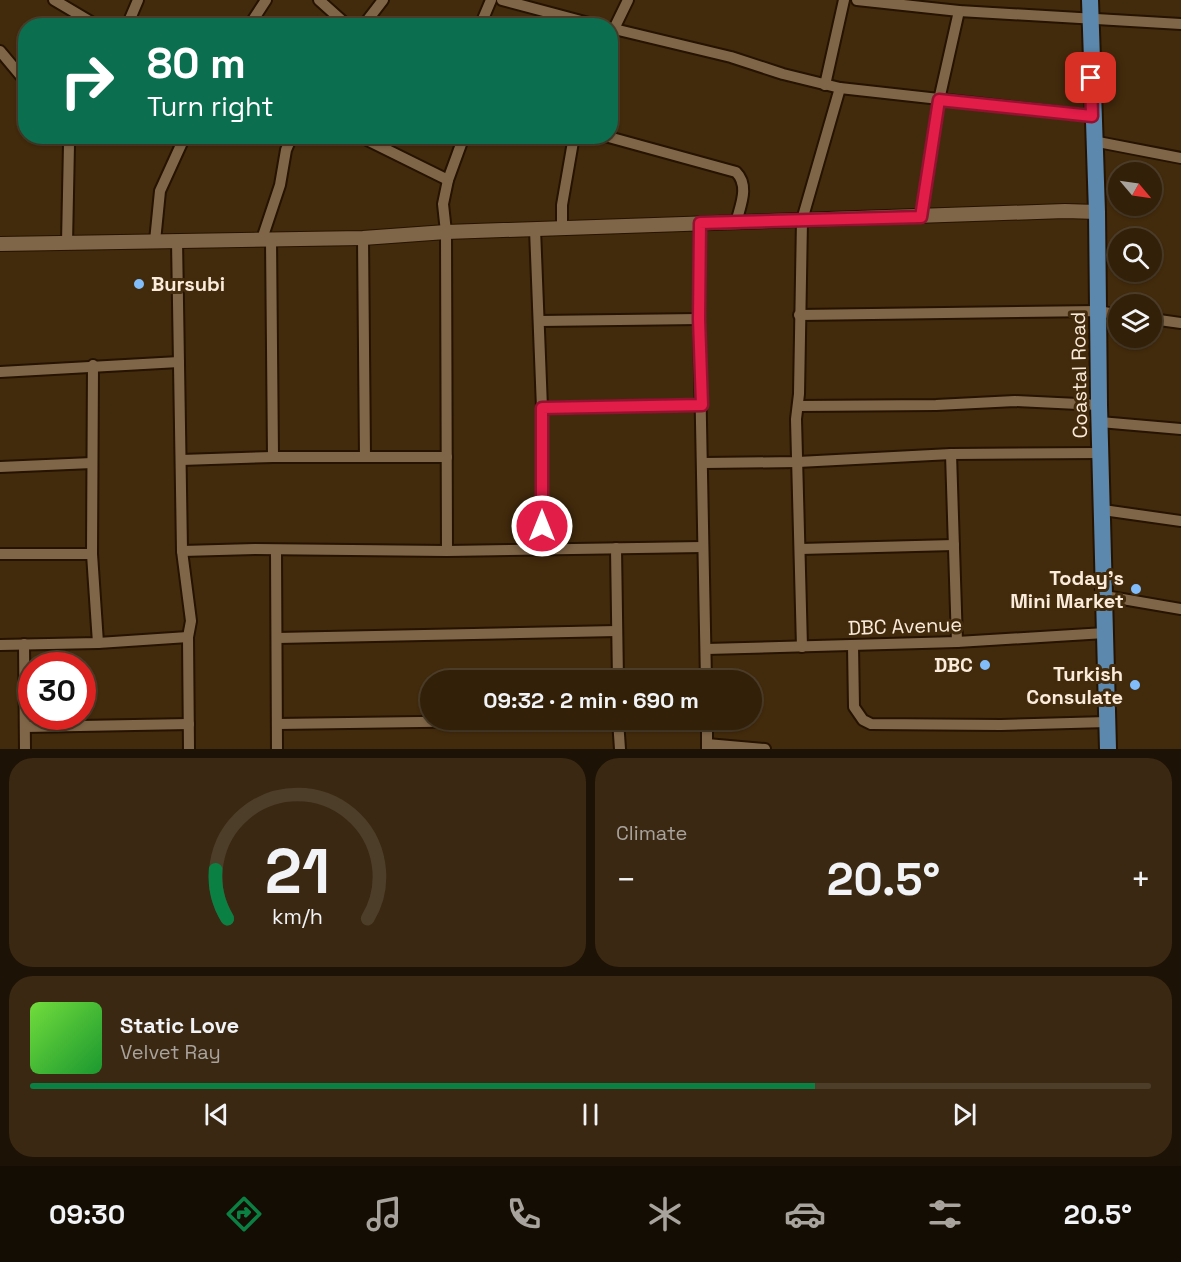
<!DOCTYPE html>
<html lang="en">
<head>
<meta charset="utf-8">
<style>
	:root { --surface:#322009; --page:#3a2812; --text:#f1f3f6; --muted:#a8a39c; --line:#4d3e2a; --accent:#0b8043 }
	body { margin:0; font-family:"Space Grotesk",sans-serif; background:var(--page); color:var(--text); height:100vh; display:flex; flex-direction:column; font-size:22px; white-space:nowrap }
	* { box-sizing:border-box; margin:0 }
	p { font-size:20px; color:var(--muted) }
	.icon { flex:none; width:33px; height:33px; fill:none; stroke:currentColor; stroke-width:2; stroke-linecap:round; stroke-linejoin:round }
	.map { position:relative; height:749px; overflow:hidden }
	.drawer { display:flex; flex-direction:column; gap:9px; padding:9px; background:#1c1205; flex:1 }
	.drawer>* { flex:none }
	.banner { position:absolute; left:18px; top:18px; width:600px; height:126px; border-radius:24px; box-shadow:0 2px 4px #0004,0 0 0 2px var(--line); background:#0b6e4f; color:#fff; overflow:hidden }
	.needle { width:39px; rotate:119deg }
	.fabs { position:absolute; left:1108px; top:162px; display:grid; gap:12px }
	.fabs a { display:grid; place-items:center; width:54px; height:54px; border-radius:50%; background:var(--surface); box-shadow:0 2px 4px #0004,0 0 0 2px var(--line); font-size:30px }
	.speed { position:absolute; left:18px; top:652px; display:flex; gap:12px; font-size:30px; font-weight:700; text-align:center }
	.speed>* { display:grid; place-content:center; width:78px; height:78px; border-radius:50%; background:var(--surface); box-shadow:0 2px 4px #0004,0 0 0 2px var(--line); line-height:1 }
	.speed .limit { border:9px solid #d22; background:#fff; color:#111 }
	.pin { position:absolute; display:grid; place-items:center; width:51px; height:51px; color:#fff; margin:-26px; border-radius:12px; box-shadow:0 3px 9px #0006 }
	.me { position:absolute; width:66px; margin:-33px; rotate:0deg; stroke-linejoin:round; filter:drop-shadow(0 0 4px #0008) }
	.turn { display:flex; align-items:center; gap:21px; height:126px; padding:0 30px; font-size:27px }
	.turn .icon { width:78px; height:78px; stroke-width:2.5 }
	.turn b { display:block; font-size:42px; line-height:51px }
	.big { font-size:45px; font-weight:800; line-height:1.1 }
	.drawer .tile { flex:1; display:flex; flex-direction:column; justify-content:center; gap:9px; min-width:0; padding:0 21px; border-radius:24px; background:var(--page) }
	.drawer .dial { align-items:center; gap:0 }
	.dial svg { height:156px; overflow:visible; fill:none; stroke:var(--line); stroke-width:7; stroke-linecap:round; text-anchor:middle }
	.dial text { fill:var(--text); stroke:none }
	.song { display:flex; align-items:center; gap:18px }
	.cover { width:72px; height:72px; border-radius:9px; background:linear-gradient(135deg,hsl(100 70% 55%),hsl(130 70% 35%)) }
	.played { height:6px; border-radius:3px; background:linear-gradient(90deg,var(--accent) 70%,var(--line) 70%) }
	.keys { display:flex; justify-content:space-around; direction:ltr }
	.heat { display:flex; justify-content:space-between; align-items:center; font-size:33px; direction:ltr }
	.drawer .tiles { flex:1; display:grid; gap:9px; grid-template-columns:1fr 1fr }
	.tile:last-child { grid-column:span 2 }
	.trip { position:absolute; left:420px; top:670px; width:342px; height:60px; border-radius:30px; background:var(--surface); box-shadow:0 2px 4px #0004,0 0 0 2px var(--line); font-weight:800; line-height:60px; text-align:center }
	.dock { display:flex; height:96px; justify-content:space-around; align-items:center; background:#140d04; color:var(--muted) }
	.dock .icon { width:42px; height:42px }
	.dock .current { color:var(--accent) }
	.dock b { font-size:27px; color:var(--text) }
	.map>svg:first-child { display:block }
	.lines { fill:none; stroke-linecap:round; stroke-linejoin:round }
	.minor-casing { stroke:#251300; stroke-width:14 }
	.tertiary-casing { stroke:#251300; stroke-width:16 }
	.primary-casing { stroke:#251300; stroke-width:20 }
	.minor { stroke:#806648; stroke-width:10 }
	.tertiary { stroke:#806648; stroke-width:14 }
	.primary { stroke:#5c88ad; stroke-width:16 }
	.route-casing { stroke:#92132f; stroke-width:15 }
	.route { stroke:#e11d48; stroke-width:10 }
	.poi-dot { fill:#80bdfa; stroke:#422a0c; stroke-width:2 }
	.labels { text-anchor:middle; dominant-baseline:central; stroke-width:6; stroke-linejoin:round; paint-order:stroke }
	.poi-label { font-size:20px; font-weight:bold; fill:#faebda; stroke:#422a0c; text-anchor:end }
	.street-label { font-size:20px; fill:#faebda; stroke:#422a0c }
</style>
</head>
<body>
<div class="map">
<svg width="1181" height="749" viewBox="0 0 1181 749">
	<rect width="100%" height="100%" fill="#422a0c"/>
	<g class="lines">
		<defs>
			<g id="minor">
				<polyline points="54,0 98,26"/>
				<polyline points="319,0 348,26"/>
				<polyline points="502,0 600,26"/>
				<polyline points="857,0 959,11 1181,24"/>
				<polyline points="127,26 138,0"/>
				<polyline points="249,26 266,0"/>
				<polyline points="363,26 383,0"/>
				<polyline points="480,26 491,0"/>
				<polyline points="610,28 731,57 783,74 840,88 1092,116"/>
				<polyline points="611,35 628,0"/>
				<polyline points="0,51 26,82"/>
				<polyline points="825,85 844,0"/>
				<polyline points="359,136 448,180"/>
				<path d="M605,136L736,172C750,186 740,206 736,223"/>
				<polyline points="1093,141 1181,158"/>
				<polyline points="921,217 939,100 959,11"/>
				<polyline points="700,223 699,319 706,681"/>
				<polyline points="562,227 562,205 574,136"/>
				<polyline points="535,229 542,408 542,549"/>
				<polyline points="363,238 365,457"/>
				<polyline points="262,239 280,185 286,150 292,136"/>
				<polyline points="271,239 273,457"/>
				<polyline points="177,240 182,551 191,621 188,637 189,749"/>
				<polyline points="155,241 160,191 185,136"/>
				<polyline points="67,243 69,144 73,136"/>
				<polyline points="799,315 1099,311 1119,315"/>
				<polyline points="1152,319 1181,323"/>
				<polyline points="539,321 699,319"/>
				<polyline points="93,365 92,554 98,643"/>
				<polyline points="0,372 179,362"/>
				<polyline points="798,406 936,405 1015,401 1099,405"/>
				<polyline points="542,408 702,405"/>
				<polyline points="1100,422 1181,429"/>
				<polyline points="951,454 957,642"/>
				<polyline points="181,460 273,457 447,457"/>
				<polyline points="704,463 798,462 951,454 1101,453"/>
				<polyline points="0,467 92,463"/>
				<polyline points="1103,510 1181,521"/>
				<polyline points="616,548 618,681"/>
				<polyline points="800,549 954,545"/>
				<polyline points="182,551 255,549 447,551 703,547"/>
				<polyline points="276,551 277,749"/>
				<polyline points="447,551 446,232 443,204 448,180 464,136"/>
				<polyline points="0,554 92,554"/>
				<polyline points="1105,596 1181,609"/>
				<polyline points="277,638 617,631"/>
				<polyline points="24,644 25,749"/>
				<polyline points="0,645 98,643 188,637"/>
				<polyline points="853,646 854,707 863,720 871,724 1001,725 1107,722"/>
				<polyline points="802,647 796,419 799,394 802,220 840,88"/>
				<polyline points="706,649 957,642 1105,633"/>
				<polyline points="618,720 620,749"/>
				<polyline points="707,720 707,749"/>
				<polyline points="277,724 564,720"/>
				<polyline points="25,727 189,724"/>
				<polyline points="707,744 765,749"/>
			</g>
			<polyline id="tertiary" points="0,244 363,238 446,232 1065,211 1097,212"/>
			<polyline id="primary" points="1090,0 1097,212 1099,405 1108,749"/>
		</defs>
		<!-- minor casing -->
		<use href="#minor" class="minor-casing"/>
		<!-- tertiary casing -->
		<use href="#tertiary" class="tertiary-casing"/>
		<!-- primary casing -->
		<use href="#primary" class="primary-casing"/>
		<!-- minor -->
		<use href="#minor" class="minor"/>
		<!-- tertiary -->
		<use href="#tertiary" class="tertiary"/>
		<!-- primary -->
		<use href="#primary" class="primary"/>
	</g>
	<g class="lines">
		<defs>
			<polyline id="route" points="542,526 542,408 702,405 699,319 700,223 921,217 939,100 1092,116 1091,78"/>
		</defs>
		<!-- route casing -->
		<use href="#route" class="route-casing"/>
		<!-- route -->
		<use href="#route" class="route"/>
	</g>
	<!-- markers -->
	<g class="poi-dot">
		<circle cx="139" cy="284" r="6"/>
		<circle cx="1136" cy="589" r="6"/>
		<circle cx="985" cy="665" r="6"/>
		<circle cx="1135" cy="685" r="6"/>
	</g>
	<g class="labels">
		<!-- poi labels -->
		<g class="poi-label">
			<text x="151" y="284" text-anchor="start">Bursubi</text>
			<text x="1124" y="578">Today's<tspan x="1124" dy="23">Mini Market</tspan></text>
			<text x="973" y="665">DBC</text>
			<text x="1123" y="674">Turkish<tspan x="1123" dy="23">Consulate</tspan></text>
		</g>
		<!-- street labels -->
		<g class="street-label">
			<text transform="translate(1079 375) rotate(-91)">Coastal Road</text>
			<text transform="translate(905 626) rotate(-2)">DBC Avenue</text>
		</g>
	</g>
</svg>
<div class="fabs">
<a><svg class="needle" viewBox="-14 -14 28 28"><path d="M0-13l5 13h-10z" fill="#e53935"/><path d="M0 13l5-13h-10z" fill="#a8a39c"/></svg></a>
<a><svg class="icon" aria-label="search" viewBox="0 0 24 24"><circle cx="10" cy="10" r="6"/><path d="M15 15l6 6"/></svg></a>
<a><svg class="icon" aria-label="layers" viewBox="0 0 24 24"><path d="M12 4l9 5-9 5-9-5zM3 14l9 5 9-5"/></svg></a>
</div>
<div class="speed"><div class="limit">30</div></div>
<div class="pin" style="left:1091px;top:78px;background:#d93025"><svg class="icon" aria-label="arrive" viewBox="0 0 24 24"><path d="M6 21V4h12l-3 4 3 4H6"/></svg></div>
<svg class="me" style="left:542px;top:526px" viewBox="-20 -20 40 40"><circle r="17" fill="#e11d48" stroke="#fff" stroke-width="3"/><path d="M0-11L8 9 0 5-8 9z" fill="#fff"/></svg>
<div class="trip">09:32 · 2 min · 690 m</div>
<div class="banner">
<div class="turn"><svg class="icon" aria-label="right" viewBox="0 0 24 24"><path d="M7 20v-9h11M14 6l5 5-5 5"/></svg><div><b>80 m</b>Turn right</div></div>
</div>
</div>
<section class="drawer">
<div class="tiles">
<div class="tile dial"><svg viewBox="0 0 100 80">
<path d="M14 69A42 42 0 1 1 86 69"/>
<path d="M14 69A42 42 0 0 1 8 44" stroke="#0b8043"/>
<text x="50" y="56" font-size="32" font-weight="700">21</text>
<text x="50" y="72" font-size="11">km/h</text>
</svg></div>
<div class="tile"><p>Climate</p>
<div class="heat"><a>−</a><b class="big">20.5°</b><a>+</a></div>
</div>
<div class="tile">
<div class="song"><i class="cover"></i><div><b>Static Love</b><p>Velvet Ray</p></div></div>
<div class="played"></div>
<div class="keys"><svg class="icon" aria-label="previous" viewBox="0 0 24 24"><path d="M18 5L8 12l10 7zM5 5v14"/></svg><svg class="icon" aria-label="pause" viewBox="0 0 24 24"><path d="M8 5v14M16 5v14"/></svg><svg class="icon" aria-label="next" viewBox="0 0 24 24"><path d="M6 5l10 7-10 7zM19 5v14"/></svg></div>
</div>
</div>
</section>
<nav class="dock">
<b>09:30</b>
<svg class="icon current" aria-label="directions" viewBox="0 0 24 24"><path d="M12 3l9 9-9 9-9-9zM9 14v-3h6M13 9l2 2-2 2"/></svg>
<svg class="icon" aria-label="music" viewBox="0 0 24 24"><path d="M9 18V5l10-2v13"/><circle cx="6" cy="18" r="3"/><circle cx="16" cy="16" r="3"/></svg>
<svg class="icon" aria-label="phone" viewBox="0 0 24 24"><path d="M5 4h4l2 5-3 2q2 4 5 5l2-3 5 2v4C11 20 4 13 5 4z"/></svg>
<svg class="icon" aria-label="climate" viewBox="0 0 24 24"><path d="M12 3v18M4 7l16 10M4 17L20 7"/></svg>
<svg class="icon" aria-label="car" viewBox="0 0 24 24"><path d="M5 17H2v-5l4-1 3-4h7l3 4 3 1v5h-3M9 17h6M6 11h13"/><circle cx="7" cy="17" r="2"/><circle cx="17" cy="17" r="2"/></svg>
<svg class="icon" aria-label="filters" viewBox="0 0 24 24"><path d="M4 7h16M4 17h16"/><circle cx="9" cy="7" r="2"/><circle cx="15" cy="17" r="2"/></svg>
<b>20.5°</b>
</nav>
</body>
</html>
